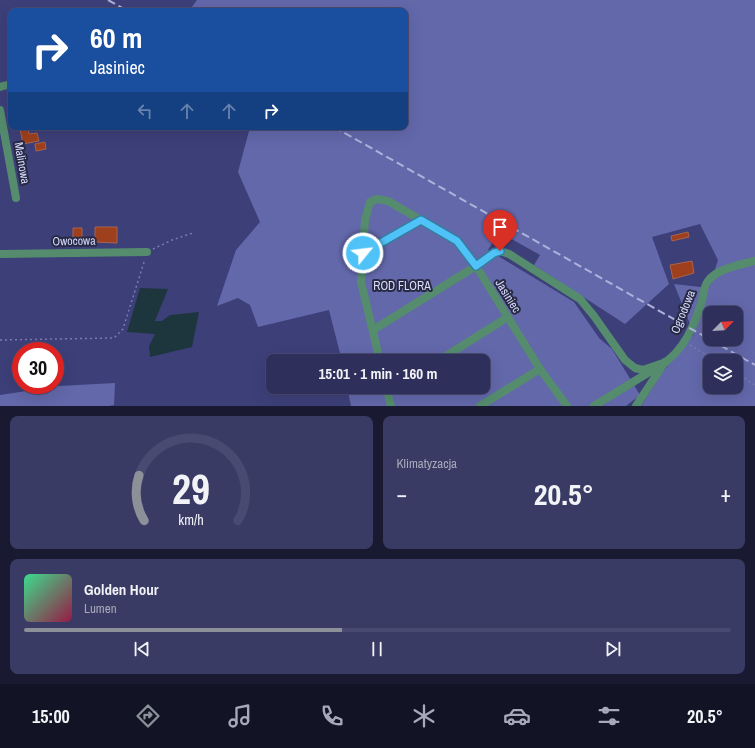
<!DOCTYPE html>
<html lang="pl">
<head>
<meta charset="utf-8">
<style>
	:root { --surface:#2e2f5b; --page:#3a3b64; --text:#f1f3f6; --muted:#a7a9bb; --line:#494a71; --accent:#8c9099 }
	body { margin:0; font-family:"Archivo Narrow",sans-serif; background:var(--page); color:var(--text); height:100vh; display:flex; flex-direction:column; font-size:15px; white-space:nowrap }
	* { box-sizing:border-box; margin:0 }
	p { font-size:13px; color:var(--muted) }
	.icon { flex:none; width:22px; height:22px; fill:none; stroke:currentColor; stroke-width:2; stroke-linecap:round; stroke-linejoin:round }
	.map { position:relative; height:406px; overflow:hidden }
	.side { display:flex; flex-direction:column; gap:10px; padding:10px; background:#191a32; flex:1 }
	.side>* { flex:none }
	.banner { position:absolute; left:8px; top:8px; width:400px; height:122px; border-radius:8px; box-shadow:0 4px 16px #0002,0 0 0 1px var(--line); background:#1a4fa0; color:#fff; overflow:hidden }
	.needle { width:26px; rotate:66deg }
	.controls { position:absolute; left:703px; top:306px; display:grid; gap:8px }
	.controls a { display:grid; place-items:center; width:40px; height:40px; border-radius:8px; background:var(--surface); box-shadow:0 4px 16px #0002,0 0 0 1px var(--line); font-size:20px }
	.speed { position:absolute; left:12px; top:342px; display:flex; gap:8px; font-size:20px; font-weight:700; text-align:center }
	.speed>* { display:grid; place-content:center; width:52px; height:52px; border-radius:50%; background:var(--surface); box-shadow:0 4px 16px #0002,0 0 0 1px var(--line); line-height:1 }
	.speed .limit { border:6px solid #d22; background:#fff; color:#111 }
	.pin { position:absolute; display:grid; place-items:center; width:34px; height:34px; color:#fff; margin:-41px -17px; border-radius:50% 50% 50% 0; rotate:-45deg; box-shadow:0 0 4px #0007 }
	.pin .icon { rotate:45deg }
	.me { position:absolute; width:44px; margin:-22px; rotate:61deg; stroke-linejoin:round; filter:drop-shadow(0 0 3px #0008) }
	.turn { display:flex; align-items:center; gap:14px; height:84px; padding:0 16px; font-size:18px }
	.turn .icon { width:52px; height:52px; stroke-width:2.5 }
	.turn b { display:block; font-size:28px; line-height:34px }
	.lanes { display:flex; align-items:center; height:38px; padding:0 16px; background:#0003; justify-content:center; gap:20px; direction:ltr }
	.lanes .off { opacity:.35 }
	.big { font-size:30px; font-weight:700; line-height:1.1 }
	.side .card { flex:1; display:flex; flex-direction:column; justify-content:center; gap:6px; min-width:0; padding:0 14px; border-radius:8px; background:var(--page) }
	.side .dial { align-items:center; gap:0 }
	.dial svg { height:104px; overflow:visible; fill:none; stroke:var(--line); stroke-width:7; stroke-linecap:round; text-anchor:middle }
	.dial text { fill:var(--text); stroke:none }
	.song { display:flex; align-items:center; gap:12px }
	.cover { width:48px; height:48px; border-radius:6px; background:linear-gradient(135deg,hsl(150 70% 55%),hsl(340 70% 35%)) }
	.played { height:4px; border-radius:2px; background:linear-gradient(90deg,var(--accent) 45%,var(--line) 45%) }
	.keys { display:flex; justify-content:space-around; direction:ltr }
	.heat { display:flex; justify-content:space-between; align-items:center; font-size:22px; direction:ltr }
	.side .tiles { flex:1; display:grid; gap:10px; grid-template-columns:1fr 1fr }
	.card:last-child { grid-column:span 2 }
	.trip { position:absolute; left:266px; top:354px; width:224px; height:40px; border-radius:8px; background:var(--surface); box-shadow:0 4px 16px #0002,0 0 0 1px var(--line); font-weight:700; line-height:40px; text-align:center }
	.tabs { display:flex; height:64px; justify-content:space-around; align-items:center; background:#121324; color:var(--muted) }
	.tabs .icon { width:28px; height:28px }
	.tabs .on { color:var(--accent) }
	.tabs b { font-size:18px; color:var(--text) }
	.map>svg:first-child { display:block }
	.green { fill:#6368ab; fill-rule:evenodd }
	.water { fill:#1d363d }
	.building { fill:#9e401e; stroke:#a9634c }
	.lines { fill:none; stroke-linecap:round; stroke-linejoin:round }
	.path { stroke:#797cad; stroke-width:1.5; stroke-dasharray:2 3; stroke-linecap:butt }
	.minor { stroke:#558c6e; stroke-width:8 }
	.rail { stroke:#aeb2db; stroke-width:2; stroke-dasharray:8 4; stroke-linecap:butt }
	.route-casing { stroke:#337fa1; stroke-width:10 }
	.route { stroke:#4fc3f7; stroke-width:7 }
	.labels { text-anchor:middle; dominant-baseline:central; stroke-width:4; stroke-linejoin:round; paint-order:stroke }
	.street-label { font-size:12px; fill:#d5d9fc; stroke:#282a44 }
	.park-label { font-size:12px; fill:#dbdffc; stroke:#282a44 }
</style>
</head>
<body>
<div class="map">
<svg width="755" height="406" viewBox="0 0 755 406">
	<rect width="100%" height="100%" fill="#3d3f79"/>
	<!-- green -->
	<g class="green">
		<path d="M197,0H755V406H641L662,373L694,334L674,284L709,288L718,260L700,224L652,237L669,284L625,324L534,265L540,255L499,232L488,250L574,302L599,338L612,349L640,395L626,406H351L347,387H483V361H342L329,310L258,327L250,305L238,298L217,306L236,250L260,222L238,172L249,131L248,127H405V11H189ZM710,313H736V339H710ZM710,361H736V387H710Z"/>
		<polygon points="115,383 114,405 109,406 0,406 0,395 59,386"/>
	</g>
	<!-- water -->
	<polygon class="water" points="140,288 168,289 155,321 162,321 170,315 199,312 192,347 150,357 149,346 155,334 127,332"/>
	<!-- building -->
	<g class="building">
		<polygon points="28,128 29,134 37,133 39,141 23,144 20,129"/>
		<polygon points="45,142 46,149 36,151 35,144"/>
		<polygon points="95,227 117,227 117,243 95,242"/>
		<polygon points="73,228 82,228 82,241 73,242"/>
		<polygon points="688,232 689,237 672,241 671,236"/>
		<polygon points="692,261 694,273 673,279 670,265"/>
	</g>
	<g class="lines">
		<!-- path -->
		<g class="path">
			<polyline points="153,249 172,240 193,233"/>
			<polyline points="0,340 114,338 123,329 145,259"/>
			<polyline points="690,345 716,361"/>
			<polyline points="736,373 755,385"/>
		</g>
		<!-- minor -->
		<g class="minor">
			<polyline points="0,87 11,84"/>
			<polyline points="0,110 16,198"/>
			<polyline points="363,253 421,220"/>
			<polyline points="0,254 147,252"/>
			<polyline points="373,330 476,266 494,253 500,251 509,254 580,299 594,316 625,360 635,368 643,370 666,362"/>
			<polyline points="380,361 361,282 365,220 370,202 377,199 388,201 457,241 476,266 540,369 567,406"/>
			<polyline points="438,361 508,317"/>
			<path d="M661,365C684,351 694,326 702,301C703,295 704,286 708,281C716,269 742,264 755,261"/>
			<polyline points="386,387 391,406"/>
			<polyline points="388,393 397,387"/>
			<polyline points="480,406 540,369"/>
			<polyline points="594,406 651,371"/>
			<polyline points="636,406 665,362"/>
		</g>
		<!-- rail -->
		<g class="rail">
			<polyline points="108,0 128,11"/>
			<polyline points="334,127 755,365"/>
		</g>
	</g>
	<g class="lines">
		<defs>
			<polyline id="route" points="363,253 421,220 457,241 476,266 494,253 500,251"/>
		</defs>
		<!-- route casing -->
		<use href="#route" class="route-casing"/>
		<!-- route -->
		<use href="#route" class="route"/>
	</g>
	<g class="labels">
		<!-- street labels -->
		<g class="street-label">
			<text transform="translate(22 163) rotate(80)">Malinowa</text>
			<text transform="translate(74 241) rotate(-1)">Owocowa</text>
			<text transform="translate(508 296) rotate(58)">Jasiniec</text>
			<text transform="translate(683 312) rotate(-68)">Ogrodowa</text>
		</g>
		<!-- park labels -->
		<g class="park-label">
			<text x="402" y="286">ROD FLORA</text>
		</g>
	</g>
</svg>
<div class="controls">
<a><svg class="needle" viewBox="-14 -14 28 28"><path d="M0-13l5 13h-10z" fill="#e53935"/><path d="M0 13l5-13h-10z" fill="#a7a9bb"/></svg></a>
<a><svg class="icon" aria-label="layers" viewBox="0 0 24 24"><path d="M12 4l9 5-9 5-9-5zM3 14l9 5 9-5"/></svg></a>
</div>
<div class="speed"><div class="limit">30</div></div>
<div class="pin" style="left:500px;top:251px;background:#d93025"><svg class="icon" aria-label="arrive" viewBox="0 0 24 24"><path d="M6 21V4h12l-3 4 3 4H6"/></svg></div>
<svg class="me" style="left:363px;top:253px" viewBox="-20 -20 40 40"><circle r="17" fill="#4fc3f7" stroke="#fff" stroke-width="3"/><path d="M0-11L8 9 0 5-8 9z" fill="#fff"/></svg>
<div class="trip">15:01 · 1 min · 160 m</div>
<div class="banner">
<div class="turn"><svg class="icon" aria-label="right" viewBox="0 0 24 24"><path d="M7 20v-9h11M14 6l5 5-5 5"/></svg><div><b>60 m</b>Jasiniec</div></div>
<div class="lanes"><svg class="icon off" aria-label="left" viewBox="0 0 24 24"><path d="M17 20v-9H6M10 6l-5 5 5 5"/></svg><svg class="icon off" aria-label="ahead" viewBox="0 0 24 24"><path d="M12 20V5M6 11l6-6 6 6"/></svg><svg class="icon off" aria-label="ahead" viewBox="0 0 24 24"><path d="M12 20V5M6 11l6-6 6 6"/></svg><svg class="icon" aria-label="right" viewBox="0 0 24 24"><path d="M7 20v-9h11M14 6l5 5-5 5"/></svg></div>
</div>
</div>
<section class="side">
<div class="tiles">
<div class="card dial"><svg viewBox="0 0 100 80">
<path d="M14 69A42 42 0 1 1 86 69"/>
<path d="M14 69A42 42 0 0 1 10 34" stroke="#8c9099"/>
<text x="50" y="56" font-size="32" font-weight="700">29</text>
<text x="50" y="72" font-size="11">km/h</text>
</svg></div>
<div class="card"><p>Klimatyzacja</p>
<div class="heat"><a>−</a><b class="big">20.5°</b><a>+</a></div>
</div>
<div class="card">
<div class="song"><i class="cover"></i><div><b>Golden Hour</b><p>Lumen</p></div></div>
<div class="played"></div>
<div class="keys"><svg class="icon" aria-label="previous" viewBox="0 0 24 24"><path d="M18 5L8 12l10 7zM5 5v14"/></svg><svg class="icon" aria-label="pause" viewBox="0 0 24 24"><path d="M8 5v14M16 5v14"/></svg><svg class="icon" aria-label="next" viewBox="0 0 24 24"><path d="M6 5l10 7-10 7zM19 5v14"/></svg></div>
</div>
</div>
</section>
<nav class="tabs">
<b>15:00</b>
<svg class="icon on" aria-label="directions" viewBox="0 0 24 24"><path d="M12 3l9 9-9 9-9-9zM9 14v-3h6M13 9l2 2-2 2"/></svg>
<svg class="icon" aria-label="music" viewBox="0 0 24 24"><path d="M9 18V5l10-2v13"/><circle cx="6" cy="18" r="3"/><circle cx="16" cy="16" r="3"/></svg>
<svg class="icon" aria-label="phone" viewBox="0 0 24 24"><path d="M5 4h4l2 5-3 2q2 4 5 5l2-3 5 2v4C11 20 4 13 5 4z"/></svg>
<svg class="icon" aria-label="climate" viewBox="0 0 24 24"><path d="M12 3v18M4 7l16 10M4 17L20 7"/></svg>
<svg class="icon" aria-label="car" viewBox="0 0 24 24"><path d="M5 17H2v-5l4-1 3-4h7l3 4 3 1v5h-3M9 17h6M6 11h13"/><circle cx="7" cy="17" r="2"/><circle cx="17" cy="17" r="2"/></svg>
<svg class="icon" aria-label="filters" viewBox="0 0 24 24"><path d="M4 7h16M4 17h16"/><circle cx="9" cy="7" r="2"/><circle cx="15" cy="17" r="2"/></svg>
<b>20.5°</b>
</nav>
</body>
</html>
